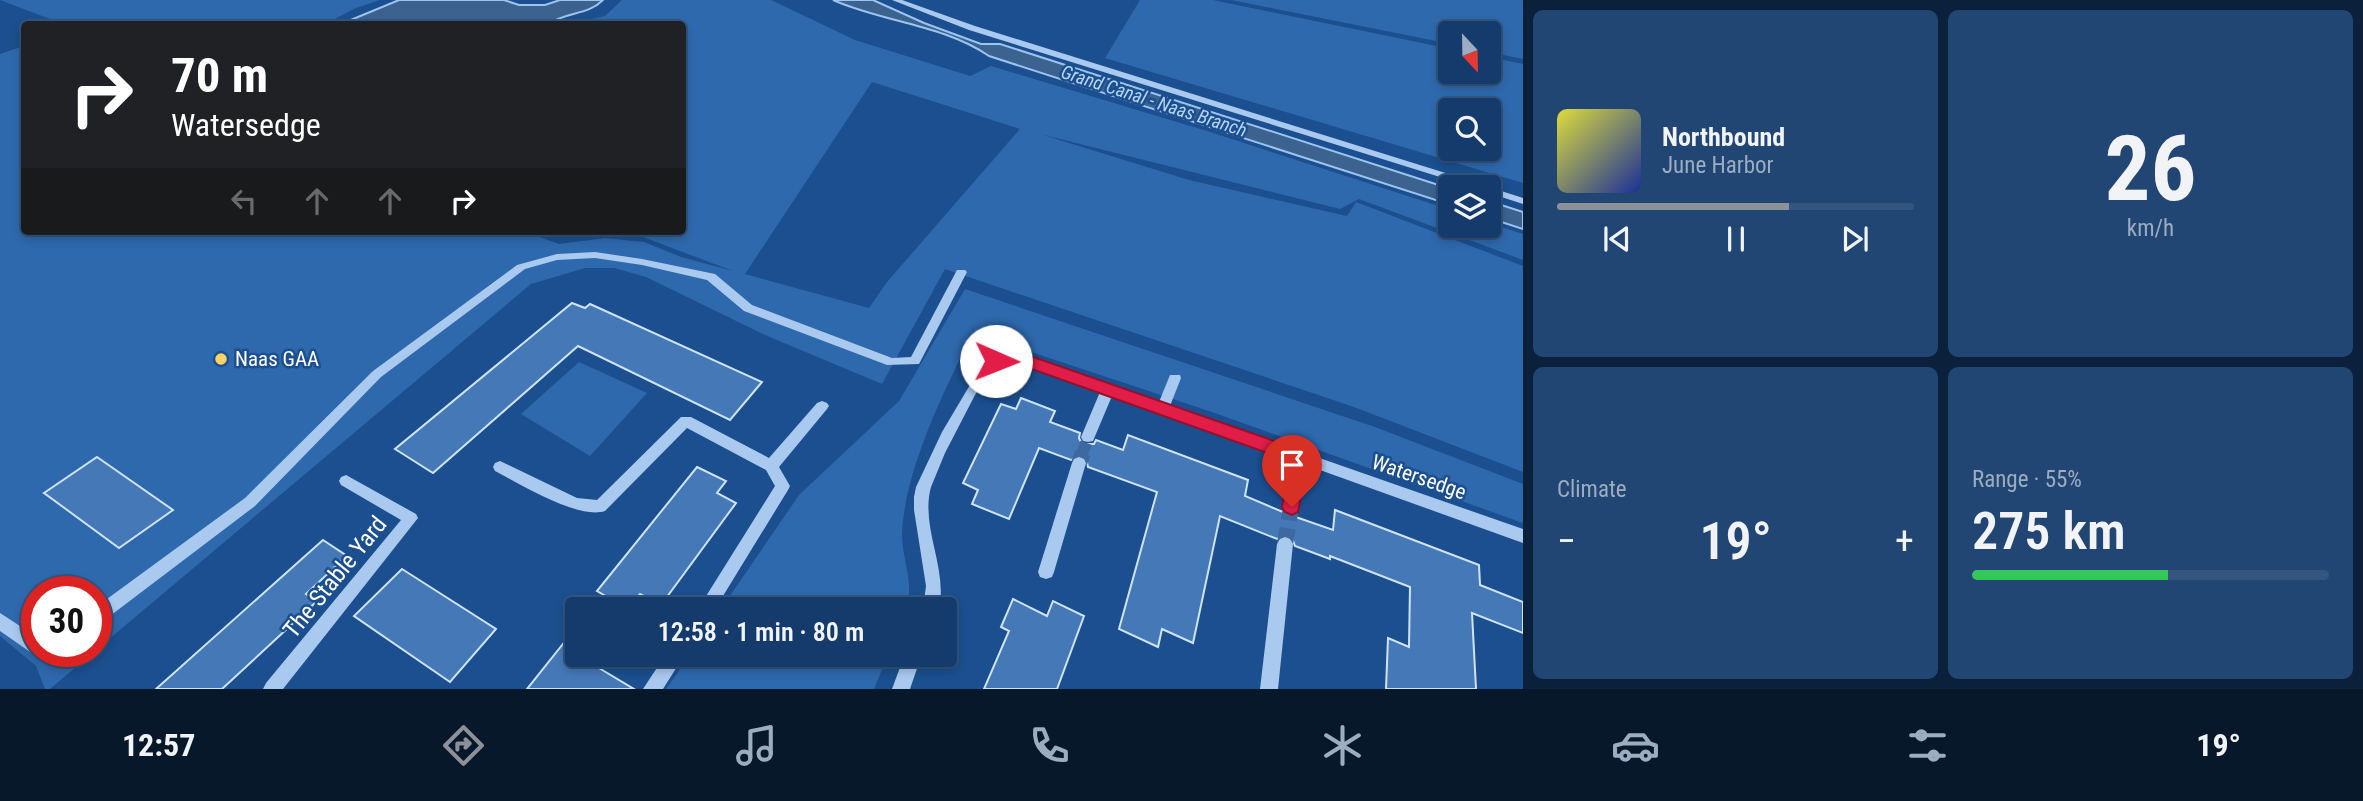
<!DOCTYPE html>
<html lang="en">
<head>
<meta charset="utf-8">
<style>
	:root { --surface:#143b6b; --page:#214673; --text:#f1f3f6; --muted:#9dadc1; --line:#33557e; --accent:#8c9099 }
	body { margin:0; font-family:"Roboto Condensed",sans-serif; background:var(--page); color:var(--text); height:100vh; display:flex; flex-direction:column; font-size:26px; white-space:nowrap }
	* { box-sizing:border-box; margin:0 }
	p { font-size:23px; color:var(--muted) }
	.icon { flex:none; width:38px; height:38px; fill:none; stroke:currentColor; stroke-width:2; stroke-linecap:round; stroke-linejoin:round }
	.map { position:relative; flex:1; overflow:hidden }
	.details { display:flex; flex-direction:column; gap:10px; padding:10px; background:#0b203b; width:840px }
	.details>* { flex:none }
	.guide { position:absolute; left:21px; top:21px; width:665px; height:214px; border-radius:7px; box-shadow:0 4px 10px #0003,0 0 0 2px var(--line); background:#202124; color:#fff; overflow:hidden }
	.needle { width:46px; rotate:158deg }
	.tools { position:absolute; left:1438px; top:21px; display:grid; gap:14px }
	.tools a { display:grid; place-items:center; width:63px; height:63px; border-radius:7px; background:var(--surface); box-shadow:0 4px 10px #0003,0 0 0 2px var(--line); font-size:35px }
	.speed { position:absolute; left:21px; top:576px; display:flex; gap:14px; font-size:35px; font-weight:700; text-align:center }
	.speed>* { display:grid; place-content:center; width:91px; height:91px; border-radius:50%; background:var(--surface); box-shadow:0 4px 10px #0003,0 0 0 2px var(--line); line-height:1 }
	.speed .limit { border:10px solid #d22; background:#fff; color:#111 }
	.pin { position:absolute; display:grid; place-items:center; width:60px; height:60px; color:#fff; margin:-72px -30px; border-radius:50% 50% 50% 0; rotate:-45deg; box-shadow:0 0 7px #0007 }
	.pin .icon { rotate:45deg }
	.me { position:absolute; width:77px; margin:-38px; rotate:91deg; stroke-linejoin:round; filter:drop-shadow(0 0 5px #0008) }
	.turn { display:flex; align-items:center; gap:24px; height:147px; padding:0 35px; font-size:32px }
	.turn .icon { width:91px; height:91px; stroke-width:2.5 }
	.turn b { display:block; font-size:49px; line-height:60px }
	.lanes { display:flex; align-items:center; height:66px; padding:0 35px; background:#0003; justify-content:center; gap:35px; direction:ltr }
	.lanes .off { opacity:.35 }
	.big { font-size:52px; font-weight:600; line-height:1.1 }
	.details .widget { flex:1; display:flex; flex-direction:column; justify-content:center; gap:10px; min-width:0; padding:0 24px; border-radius:10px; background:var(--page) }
	.details .dial { align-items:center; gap:0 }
	.dial b { font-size:91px; line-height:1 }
	.song { display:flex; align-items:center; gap:21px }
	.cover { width:84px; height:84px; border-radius:10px; background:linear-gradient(135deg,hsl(60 70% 55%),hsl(230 70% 35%)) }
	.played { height:7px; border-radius:4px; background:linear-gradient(90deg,var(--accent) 65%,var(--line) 65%) }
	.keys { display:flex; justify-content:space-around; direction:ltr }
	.heat { display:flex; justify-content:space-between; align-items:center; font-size:38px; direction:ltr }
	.charge { height:10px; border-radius:5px; background:linear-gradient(90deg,#34c759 55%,var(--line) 0) }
	.details .tiles { flex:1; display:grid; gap:10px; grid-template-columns:repeat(2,1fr) }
	.trip { position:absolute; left:565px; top:597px; width:392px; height:70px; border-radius:7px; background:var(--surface); box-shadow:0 4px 10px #0003,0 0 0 2px var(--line); font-weight:600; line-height:70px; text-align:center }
	.tab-bar { display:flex; height:112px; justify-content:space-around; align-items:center; background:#08182b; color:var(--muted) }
	.tab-bar .icon { width:49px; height:49px }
	.tab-bar .active { color:var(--accent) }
	.tab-bar b { font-size:32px; color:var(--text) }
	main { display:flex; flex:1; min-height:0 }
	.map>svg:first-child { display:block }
	.green { fill:#2e69ad; fill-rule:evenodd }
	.water { fill:#3c6290; stroke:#9cc4f0; stroke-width:2 }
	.building { fill:#4478b7; stroke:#cfe3fa; stroke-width:2 }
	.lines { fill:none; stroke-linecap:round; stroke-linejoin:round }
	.minor-tunnel-far1 { stroke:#3d69a0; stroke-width:12; stroke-dasharray:12 6; stroke-linecap:butt }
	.minor-tunnel { stroke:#3d69a0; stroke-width:16; stroke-dasharray:16 8; stroke-linecap:butt }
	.minor { fill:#a9c9ee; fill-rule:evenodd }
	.route { fill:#e11d48; stroke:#92132f; stroke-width:2 }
	.poi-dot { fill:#ffd166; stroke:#1b4f8f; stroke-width:2.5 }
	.labels { text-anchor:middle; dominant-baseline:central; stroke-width:5; stroke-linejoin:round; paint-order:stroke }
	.far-water-label { font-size:19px; font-style:italic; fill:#b5d3f5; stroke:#1b4f8f }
	.poi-label { font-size:21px; fill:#fff; stroke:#1b4f8f; text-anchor:start }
	.street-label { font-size:21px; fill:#fff; stroke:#1b4f8f }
	.near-street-label { font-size:24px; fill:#fff; stroke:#1b4f8f }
</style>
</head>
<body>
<main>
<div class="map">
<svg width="1523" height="689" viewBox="0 0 1523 689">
	<rect width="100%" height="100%" fill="#1b4f8f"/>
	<!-- green -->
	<g class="green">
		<polygon points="0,0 380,0 356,8 325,24 63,24"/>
		<path d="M622,0H771L855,40L970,76L991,66L1207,131L1451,210V226H1489V223L1523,234V260L1359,199L1340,209L1040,134L1189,180L1347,216L1356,202L1523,266V472L1354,407L945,269L882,384L765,335L646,277L614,268H585L531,284L96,650V592H37V651H95L50,689H45L36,666L0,636V54L24,46V231H524L559,244L605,238L644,242L681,257L733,271L627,231H682V24H568L605,16ZM872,82L1020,129L887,282L869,308L745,274Z"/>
		<path d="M1140,0H1213L1451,49V72H1489V57L1523,64V183L1105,58ZM1451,110H1489V149H1451Z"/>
		<polygon points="1231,0 1523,0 1523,59 1489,52 1489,33 1451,33 1451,44"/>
		<path d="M965,289L1375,427L1523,484V523L1212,412L1019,348L983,347L962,355C937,405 904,478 902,534C902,559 915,585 906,609H721L799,495L899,401Z"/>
		<polygon points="579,362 647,393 590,456 521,414"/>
		<polygon points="690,655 690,654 888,655 874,689 666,689"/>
	</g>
	<!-- water -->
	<g class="water">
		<path d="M399,0H504L519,5H545L560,0H603C587,16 567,11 549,24H341Z"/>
		<path d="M833,0H873L924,23L981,44H1000L1451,189V205L989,56C944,25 883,22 833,0Z"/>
		<polygon points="1489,201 1523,212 1523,229 1489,218"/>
	</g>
	<!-- building -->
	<g class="building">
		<polygon points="572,303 585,308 590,304 762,382 730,420 578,346 433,473 395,449"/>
		<polygon points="1021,398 1055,411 1050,422 1080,433 1079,438 1082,444 1094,444 1096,440 1123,450 1128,435 1248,480 1245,496 1290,515 1333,530 1335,510 1479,565 1480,585 1523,602 1523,633 1472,613 1476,689 1386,689 1388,638 1409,647 1410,587 1330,556 1330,559 1295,546 1292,538 1286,535 1277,539 1220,516 1193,643 1162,629 1158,647 1119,629 1157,492 1088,467 1086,458 1080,455 1071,460 1039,448 1009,519 972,504 978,490 963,483 1001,404 1016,409"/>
		<polygon points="97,457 173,510 119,548 44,493"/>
		<polygon points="697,467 726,481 717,493 736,503 661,605 640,594 628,609 597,591"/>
		<polygon points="323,540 347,556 306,594 316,602 222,689 156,689"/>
		<polygon points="402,569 496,629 450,682 354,616"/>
		<polygon points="1013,599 1047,616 1053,601 1084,616 1057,689 984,689 1009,631 1001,627"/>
		<polygon points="578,625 578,654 602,654 594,665 634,689 527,689"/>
	</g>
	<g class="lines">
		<!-- minor-tunnel-far1 -->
		<polyline class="minor-tunnel-far1" points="1082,454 1088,437"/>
		<!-- minor-tunnel -->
		<g class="minor-tunnel">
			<polyline points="1079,463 1083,453"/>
			<polyline points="1285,544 1291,507"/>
		</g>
		<!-- minor -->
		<g class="minor">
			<polygon points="892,0 902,0 975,26 1484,185 1486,187 1472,187 969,30"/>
			<polygon points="1488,187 1492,188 1523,198 1523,204 1489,193"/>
			<polygon points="595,252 642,259 715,274 752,305 892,358 911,357 957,270 965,270 967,272 919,364 887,365 744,311 707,280 642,265 595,258 557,260 525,269 381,377 255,506 102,622 96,625 96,607 245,498 373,371 517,265 557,254"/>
			<path d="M1019,354L1159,402L1170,375H1180L1181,378L1170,406L1523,529V543L1306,465L1298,507L1296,511L1291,513L1286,511L1284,507L1292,460L1112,396L1093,441L1088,442L1083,441L1081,437L1100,392L1018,362L996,368L988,374L975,395L945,453L931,487C920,527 948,568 939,609H923L926,586L914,510V497L916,487L942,432L980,368L991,359Z"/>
			<path d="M822,401L827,403L829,406L827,409L779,467L790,486L788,490L715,609H698L775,486L766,470L687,428L605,511C578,520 520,484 495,471L493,467L495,463L500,461L577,498L597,500L681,417H691L769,458L817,403Z"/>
			<polygon points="1079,457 1084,459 1086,463 1054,572 1052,577 1046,579 1040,577 1038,572 1072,463 1074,459"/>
			<polygon points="346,475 416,514 418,518 283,689 263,689 266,683 401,520 341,485 339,481 341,477"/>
			<polygon points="1285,537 1290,539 1293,544 1278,689 1260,689 1277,544 1280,539"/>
			<polygon points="0,613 37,637 37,651 42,651 33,654 0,631"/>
			<polygon points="666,654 685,654 663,689 643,689"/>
			<polygon points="905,654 922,654 910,689 892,689"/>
		</g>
	</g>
	<!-- route -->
	<polygon class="route" points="1019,352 1306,452 1309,457 1298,512 1292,515 1285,512 1282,507 1290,461 1018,364 996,367 988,361 996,355"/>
	<!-- markers -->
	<circle class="poi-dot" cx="221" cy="359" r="7"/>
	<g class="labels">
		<!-- far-water labels -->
		<g class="far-water-label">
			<text transform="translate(1154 101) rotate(18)">Grand Canal - Naas Branch</text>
		</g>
		<!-- poi labels -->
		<g class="poi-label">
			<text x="235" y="359">Naas GAA</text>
		</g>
		<!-- street labels -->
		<g class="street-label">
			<text transform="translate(1419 477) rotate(19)">Watersedge</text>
		</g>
		<!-- near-street labels -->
		<g class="near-street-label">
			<text transform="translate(335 577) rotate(-51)">The Stable Yard</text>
		</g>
	</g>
</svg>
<div class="tools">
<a><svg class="needle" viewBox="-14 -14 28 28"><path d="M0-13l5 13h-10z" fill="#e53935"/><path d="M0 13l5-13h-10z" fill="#9dadc1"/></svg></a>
<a><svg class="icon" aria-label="search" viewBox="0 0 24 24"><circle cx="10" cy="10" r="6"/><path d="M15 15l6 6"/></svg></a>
<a><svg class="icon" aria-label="layers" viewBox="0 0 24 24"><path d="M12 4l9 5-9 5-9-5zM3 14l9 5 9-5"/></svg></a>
</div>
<div class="speed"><div class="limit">30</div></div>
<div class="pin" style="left:1292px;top:507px;background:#d93025"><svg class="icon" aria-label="arrive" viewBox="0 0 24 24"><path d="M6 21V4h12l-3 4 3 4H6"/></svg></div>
<svg class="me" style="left:996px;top:361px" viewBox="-20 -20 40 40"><circle r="19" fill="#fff"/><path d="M0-13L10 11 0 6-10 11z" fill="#e11d48"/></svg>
<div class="trip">12:58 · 1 min · 80 m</div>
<div class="guide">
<div class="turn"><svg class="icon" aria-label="right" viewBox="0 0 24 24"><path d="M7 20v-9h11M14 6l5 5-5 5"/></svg><div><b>70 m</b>Watersedge</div></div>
<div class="lanes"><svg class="icon off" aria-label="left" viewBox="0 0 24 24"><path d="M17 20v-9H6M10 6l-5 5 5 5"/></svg><svg class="icon off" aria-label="ahead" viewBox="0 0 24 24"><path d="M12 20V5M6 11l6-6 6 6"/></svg><svg class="icon off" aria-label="ahead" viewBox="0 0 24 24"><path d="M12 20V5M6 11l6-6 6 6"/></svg><svg class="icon" aria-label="right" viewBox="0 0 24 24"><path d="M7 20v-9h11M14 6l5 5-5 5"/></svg></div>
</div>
</div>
<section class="details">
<div class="tiles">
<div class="widget">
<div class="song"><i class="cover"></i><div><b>Northbound</b><p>June Harbor</p></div></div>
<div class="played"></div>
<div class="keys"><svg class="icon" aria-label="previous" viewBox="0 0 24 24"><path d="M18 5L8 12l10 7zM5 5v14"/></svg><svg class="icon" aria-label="pause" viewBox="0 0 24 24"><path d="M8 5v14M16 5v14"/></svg><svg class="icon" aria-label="next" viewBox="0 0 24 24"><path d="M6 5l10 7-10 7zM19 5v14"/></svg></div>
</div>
<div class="widget dial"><b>26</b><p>km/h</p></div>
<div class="widget"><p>Climate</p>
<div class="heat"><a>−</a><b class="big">19°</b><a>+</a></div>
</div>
<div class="widget"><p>Range · 55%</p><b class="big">275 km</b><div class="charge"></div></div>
</div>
</section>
</main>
<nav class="tab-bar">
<b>12:57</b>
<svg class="icon active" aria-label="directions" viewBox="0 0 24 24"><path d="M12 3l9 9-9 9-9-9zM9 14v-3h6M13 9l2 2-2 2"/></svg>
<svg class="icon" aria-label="music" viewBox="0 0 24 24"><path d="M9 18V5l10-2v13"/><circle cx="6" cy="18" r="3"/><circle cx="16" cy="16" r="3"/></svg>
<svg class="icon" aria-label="phone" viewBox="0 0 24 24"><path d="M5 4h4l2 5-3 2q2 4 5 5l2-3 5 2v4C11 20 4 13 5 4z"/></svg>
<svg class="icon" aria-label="climate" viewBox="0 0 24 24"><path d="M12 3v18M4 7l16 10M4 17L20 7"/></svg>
<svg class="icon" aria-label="car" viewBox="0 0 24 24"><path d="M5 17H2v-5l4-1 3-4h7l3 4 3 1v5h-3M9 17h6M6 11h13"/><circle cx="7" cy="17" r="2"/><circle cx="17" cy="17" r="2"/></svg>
<svg class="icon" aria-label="filters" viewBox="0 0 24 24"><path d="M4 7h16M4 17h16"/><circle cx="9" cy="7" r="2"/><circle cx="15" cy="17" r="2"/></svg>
<b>19°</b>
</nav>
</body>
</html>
